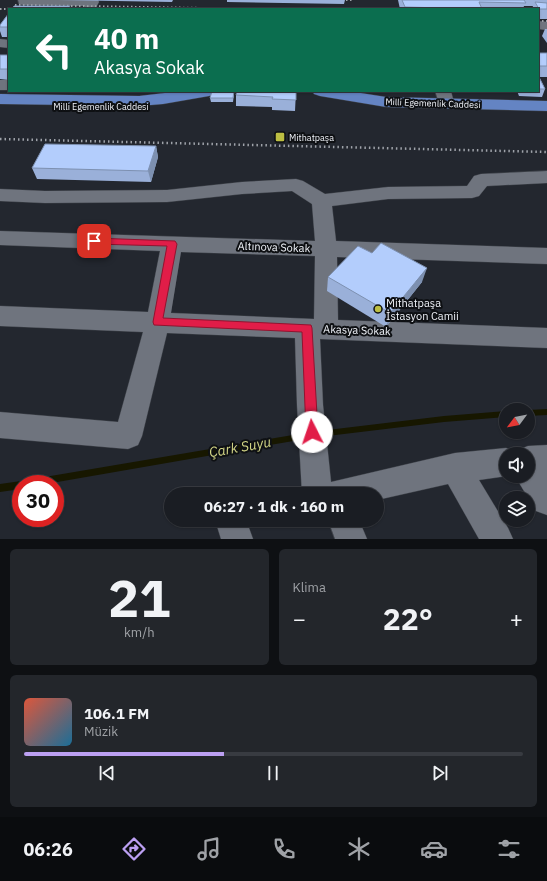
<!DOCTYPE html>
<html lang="tr">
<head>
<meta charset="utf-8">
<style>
	:root { --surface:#1a1d23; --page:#23262b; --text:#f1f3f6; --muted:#9fa2a6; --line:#383b41; --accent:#bca0f2 }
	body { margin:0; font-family:"IBM Plex Sans",sans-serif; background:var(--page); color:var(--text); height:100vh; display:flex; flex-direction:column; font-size:15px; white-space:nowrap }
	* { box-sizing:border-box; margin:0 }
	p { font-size:13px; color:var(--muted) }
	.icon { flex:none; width:22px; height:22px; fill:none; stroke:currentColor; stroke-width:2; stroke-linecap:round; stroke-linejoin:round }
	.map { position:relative; height:539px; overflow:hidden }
	.drawer { display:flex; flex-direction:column; gap:10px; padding:10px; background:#0e1013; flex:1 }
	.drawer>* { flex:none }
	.top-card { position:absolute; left:8px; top:8px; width:531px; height:84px; border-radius:0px; box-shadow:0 1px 3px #0004,0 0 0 1px var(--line); background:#0b6e4f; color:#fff; overflow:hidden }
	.needle { width:26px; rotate:238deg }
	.tools { position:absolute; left:499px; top:403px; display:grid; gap:8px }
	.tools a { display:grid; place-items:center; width:36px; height:36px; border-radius:50%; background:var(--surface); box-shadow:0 1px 3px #0004,0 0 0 1px var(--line); font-size:20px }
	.speed { position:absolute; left:12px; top:475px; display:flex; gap:8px; font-size:20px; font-weight:700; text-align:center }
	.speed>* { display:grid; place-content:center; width:52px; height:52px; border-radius:50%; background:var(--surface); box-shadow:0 1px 3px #0004,0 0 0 1px var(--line); line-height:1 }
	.speed .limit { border:6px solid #d22; background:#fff; color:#111 }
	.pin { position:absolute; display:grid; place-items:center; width:34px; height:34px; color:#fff; margin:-17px; border-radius:8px; box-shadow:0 2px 6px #0006 }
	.me { position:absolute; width:44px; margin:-22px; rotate:356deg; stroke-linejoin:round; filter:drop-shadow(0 0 3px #0008) }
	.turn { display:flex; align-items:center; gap:14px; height:84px; padding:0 20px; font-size:18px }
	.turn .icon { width:52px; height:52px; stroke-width:2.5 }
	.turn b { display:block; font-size:28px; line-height:34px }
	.big { font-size:30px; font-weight:700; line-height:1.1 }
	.drawer .card { flex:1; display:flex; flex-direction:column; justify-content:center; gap:6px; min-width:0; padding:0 14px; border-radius:6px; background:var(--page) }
	.drawer .dial { align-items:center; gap:0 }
	.dial b { font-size:52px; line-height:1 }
	.song { display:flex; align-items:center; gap:12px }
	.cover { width:48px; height:48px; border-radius:6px; background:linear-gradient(135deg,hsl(10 70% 55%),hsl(200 70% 35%)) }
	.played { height:4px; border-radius:2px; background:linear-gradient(90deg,var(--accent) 40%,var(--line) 40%) }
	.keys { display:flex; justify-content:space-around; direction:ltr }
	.heat { display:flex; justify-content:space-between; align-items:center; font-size:22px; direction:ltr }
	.drawer .tiles { flex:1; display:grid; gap:10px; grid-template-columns:1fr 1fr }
	.card:last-child { grid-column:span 2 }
	.trip { position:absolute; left:164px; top:487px; width:220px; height:40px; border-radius:20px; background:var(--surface); box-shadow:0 1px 3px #0004,0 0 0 1px var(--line); font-weight:700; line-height:40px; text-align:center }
	.dock { display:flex; height:64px; justify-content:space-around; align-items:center; background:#0a0c0e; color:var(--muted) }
	.dock .icon { width:28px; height:28px }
	.dock .selected { color:var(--accent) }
	.dock b { font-size:18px; color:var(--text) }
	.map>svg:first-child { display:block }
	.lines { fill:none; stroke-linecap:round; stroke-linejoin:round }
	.stream { fill:#171700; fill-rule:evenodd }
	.minor-casing { stroke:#3e4249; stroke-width:1 }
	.major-casing { stroke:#3e4249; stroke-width:1 }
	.minor { fill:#6f747e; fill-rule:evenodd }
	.major { fill:#6484c3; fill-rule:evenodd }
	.rail-far1 { stroke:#9fa3aa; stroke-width:2; stroke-dasharray:1.5 2.5; stroke-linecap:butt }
	.rail { stroke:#9fa3aa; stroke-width:2.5; stroke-dasharray:1.5 3; stroke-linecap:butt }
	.wall { fill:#9ab0d9 }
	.shaded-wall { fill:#7d90b0 }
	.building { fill:#b3cdfc; stroke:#7d90b0 }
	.route { fill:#e11d48; stroke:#92132f }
	.poi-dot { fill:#bdbf43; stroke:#0e1013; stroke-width:1.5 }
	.labels { text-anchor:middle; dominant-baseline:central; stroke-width:4; stroke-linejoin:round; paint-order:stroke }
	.far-street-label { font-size:9px; fill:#f1f4fa; stroke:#0e1013 }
	.far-poi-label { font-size:9px; fill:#f1f4fa; stroke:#0e1013; text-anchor:start }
	.street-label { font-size:11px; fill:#f1f4fa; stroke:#0e1013 }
	.poi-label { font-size:11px; fill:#f1f4fa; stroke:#0e1013; text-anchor:start }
	.near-water-label { font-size:14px; font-style:italic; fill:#d4d787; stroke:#0e1013 }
</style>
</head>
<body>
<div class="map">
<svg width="547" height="539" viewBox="0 0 547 539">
	<rect width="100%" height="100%" fill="#23272f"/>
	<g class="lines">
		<!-- stream -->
		<g class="stream">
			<polygon points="547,409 547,415 528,416 528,410"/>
			<polygon points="506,411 506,417 444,422 319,437 317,436 316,434 317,432 319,431 444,416"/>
			<polygon points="305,433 307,434 308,436 307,438 305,439 46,484 21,484 21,489 0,492 0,484 21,481"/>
		</g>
		<defs>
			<g id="minor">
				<polygon points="18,0 98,0 99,2 95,9 83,9 85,6 23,5 19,4"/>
				<polygon points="538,21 547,22 547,30 538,29"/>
				<polygon points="0,39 9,40 9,48 0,47"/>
				<rect x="0" y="80" width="9" height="10"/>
				<polygon points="435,91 451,91 454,103 452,106 446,108 440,106"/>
				<path d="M547,171V183L487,186L479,196L472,198L388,199L332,206L336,241L547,248V264L337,257L338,320L547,328V348L320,339L323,405L331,482L455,453L506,448L517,453L518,450L528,446L547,445V515L536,511L515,476H528V454H506L507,476L479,480L508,528L513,539H479L448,484L377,500V494H302L297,405L295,338L167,333L142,436L138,445L128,449L0,438V412L118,422L143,332L0,326V306L148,312L160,251L0,245V231L315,241L312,204L292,191L242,194L167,202L45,203L0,201V189L45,191L167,190L242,182L296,179L303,181L325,194L388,187L467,186L474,176L481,174ZM181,252L315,256L314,319L171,313Z"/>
				<polygon points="218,520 252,520 249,528 253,539 221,539 216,523"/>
				<polygon points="328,520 359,520 367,539 335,539"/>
			</g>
			<g id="major">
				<polygon points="182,91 217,91 215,94 209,96 163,104 139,106 0,104 0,94 139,96"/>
				<polygon points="312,91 348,91 386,97 547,101 547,111 386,107 320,96 314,94"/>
			</g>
		</defs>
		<!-- minor casing -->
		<use href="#minor" class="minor-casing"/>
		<!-- major casing -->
		<use href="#major" class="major-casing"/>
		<!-- minor -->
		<use href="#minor" class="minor"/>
		<!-- major -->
		<use href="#major" class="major"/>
		<!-- rail-far1 -->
		<g class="rail-far1">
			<polyline points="346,0 352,0"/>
			<polyline points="15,5 268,9"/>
			<polyline points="0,9 9,9"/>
			<polyline points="538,21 547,21"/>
		</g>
		<!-- rail -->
		<polyline class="rail" points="0,139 547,152"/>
	</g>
	<!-- wall -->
	<g class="wall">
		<polygon points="58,0 173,0 172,2"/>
		<polygon points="227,0 345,0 344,4 227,2"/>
		<polygon points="398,0 547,0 547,19 538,19 538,9 532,9 533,6 524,6 523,9 400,9"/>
		<polygon points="9,13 9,37 2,37 0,31 0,25"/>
		<polygon points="545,29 547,29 547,43 542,36"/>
		<polygon points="538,53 547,53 547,77 539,77 545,89 542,97 519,96 517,91 538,91"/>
		<polygon points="0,55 9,55 9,80 0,79"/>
		<polygon points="296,91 295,111 272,110 272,107 236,106 236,95"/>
		<polygon points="234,94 233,102 211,102 210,98"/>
		<polygon points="156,146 158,157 151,182 37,179 32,168"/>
		<polygon points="328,277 422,282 386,327 327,291"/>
	</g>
	<!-- shaded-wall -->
	<g class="shaded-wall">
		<polygon points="156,146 158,157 151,182 148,171"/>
		<polygon points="427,268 422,282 386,327 390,313"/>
	</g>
	<!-- building -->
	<g class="building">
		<polygon points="402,0 524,0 526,3 479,2 482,9 405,7"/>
		<polygon points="535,2 547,3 547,9 539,9"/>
		<polygon points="14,6 70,6 68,9 12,9"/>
		<polygon points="9,13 9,27 0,27 0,25"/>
		<rect x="538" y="53" width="9" height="13"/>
		<rect x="0" y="55" width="9" height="14"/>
		<polygon points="538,75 545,89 538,89"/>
		<polygon points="212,91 234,91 233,98 210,98"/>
		<polygon points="237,91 296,91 296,100 272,99 273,97 236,95"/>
		<polygon points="45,144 156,146 148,171 32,168"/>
		<polygon points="381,243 427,268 390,313 328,277 358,246 372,253"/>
	</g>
	<!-- route -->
	<polygon class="route" points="94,238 175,241 177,244 163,318 311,325 312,328 318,432 316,436 312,438 308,436 306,432 302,332 154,325 153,322 167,246 94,244 90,241"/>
	<!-- markers -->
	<g class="poi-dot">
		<rect x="275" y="132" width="10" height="10" rx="2"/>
		<circle cx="378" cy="309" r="4"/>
	</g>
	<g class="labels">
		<!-- far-street labels -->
		<g class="far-street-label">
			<text transform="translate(433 103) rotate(2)">Milli Egemenlik Caddesi</text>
			<text x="101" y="106">Milli Egemenlik Caddesi</text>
		</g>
		<!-- far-poi labels -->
		<g class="far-poi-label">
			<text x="289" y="137">Mithatpaşa</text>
		</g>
		<!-- street labels -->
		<g class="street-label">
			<text transform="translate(274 247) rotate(2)">Altınova Sokak</text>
			<text transform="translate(357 330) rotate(2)">Akasya Sokak</text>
		</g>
		<!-- poi labels -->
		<g class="poi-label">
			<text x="386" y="303">Mithatpaşa<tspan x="386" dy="13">İstasyon Camii</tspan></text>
		</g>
		<!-- near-water labels -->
		<g class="near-water-label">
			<text transform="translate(240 447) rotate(-10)">Çark Suyu</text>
		</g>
	</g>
</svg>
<div class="tools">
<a><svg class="needle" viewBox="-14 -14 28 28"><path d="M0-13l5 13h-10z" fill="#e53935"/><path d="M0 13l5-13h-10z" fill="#9fa2a6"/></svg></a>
<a><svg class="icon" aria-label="sound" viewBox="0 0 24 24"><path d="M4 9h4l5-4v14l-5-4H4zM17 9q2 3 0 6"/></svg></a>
<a><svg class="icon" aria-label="layers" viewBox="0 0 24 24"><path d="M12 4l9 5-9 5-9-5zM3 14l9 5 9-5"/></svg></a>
</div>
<div class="speed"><div class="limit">30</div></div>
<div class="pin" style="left:94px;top:241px;background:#d93025"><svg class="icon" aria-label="arrive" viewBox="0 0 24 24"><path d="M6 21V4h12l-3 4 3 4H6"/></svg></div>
<svg class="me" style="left:312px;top:432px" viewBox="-20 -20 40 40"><circle r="19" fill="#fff"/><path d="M0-13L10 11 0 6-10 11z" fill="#e11d48"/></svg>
<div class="trip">06:27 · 1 dk · 160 m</div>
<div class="top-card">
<div class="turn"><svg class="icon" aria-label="left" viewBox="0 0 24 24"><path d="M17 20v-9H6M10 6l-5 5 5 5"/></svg><div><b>40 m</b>Akasya Sokak</div></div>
</div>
</div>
<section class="drawer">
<div class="tiles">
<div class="card dial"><b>21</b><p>km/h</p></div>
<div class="card"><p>Klima</p>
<div class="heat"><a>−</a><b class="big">22°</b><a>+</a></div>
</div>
<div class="card">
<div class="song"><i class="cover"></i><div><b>106.1 FM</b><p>Müzik</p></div></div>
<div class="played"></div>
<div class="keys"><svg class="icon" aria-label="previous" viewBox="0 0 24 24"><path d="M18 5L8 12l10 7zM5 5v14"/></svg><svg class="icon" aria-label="pause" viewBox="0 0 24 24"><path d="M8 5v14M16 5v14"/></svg><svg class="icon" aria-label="next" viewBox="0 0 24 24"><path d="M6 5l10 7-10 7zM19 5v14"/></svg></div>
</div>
</div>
</section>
<nav class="dock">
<b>06:26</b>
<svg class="icon selected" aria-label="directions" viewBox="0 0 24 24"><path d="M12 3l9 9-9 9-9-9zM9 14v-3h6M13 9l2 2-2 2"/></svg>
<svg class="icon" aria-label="music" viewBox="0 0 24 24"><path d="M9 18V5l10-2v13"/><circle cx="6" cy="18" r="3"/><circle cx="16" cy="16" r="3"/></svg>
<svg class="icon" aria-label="phone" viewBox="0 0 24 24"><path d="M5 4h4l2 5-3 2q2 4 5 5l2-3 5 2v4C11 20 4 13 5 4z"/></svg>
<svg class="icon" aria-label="climate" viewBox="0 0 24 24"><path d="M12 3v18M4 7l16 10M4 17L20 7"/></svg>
<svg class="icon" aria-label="car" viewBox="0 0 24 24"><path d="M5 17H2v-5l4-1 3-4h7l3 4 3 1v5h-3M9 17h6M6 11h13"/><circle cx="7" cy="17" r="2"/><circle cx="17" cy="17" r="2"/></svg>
<svg class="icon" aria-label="filters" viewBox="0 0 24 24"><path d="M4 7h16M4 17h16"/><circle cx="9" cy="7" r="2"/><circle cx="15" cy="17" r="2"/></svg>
</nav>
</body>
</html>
